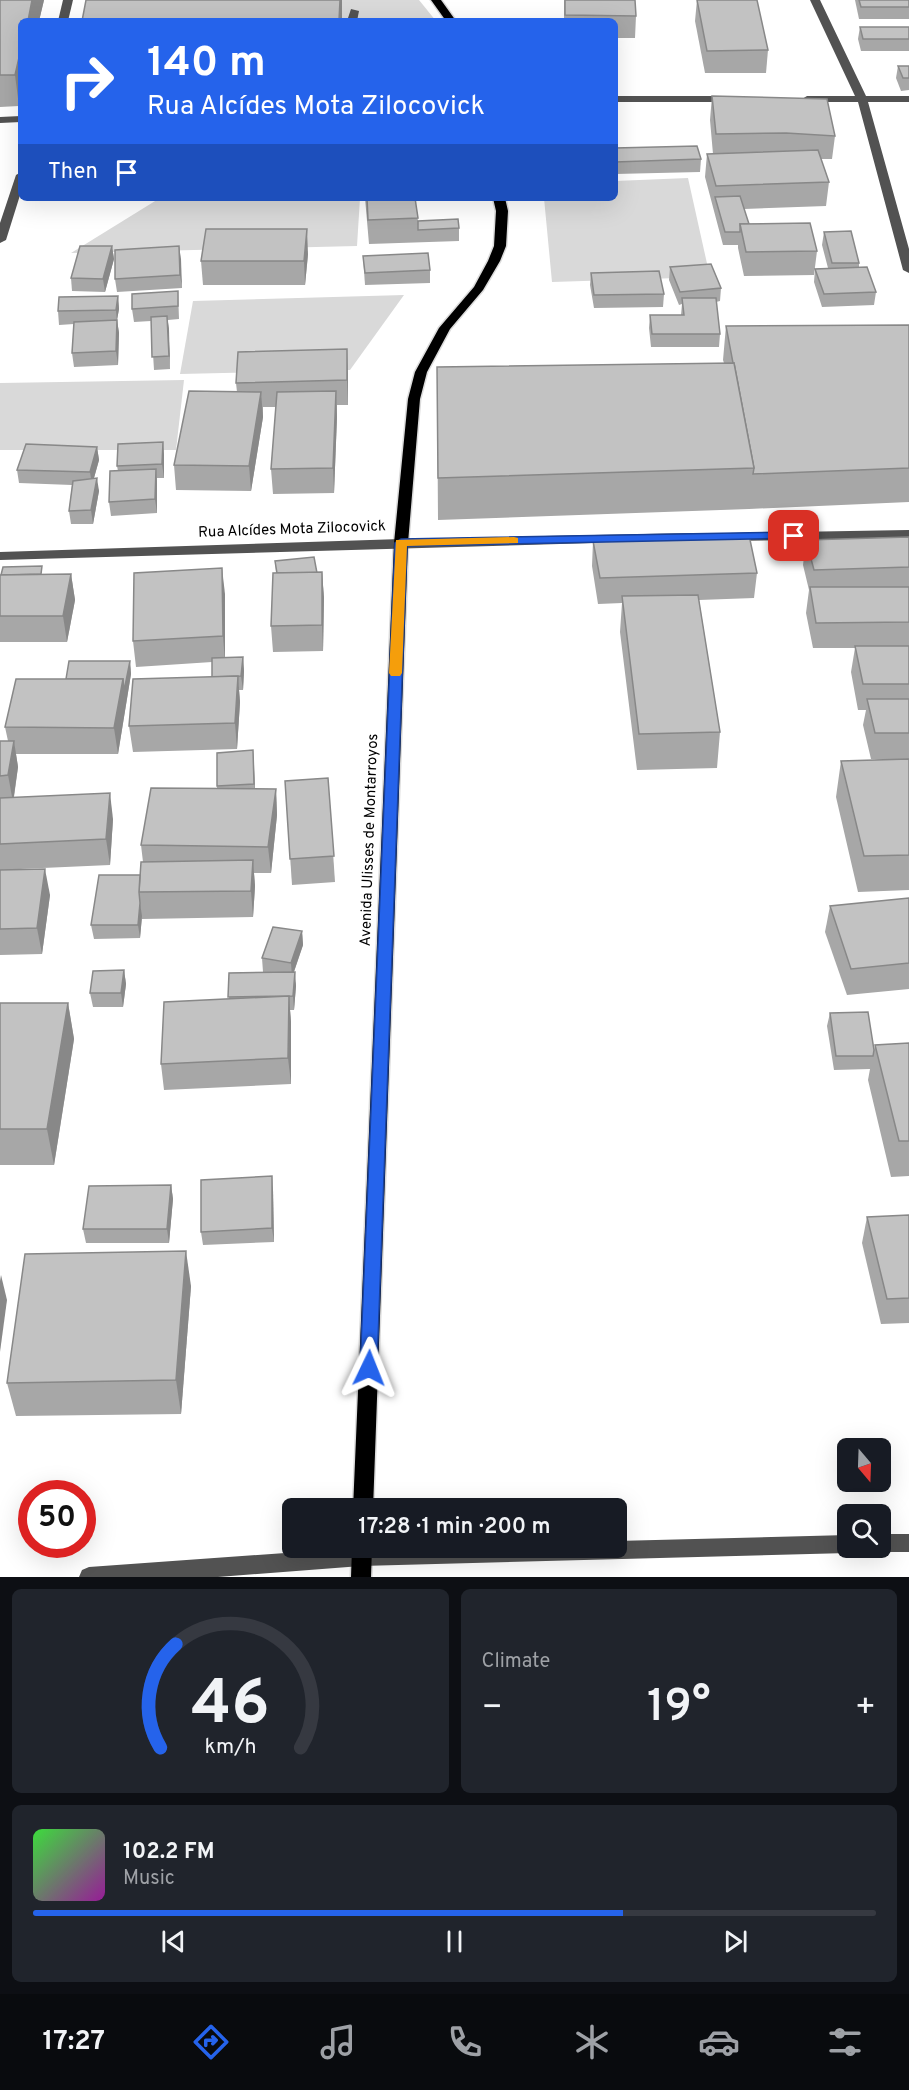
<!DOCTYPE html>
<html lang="en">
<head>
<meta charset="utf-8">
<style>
	:root { --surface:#171b24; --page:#20242c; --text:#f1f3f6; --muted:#9ea1a6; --line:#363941; --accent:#2563eb }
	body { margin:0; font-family:Overpass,sans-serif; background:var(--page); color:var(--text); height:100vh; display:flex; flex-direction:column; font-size:22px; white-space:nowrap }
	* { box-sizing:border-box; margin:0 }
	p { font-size:20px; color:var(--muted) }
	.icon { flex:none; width:33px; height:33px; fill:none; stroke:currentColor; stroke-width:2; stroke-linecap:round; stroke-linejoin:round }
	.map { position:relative; height:1577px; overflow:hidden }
	.details { display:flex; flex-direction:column; gap:12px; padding:12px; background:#0d0f14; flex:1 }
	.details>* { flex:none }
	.top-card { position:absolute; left:18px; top:18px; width:600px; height:183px; border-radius:9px; box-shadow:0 6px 24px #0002; background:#2563eb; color:#fff; overflow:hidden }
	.needle { width:39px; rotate:161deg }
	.controls { position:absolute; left:837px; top:1438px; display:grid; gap:12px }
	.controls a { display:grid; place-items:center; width:54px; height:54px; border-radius:9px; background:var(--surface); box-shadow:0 6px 24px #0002; font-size:30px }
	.speed { position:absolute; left:18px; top:1480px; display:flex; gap:12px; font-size:30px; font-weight:700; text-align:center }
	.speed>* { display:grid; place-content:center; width:78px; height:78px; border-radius:50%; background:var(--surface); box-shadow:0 6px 24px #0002; line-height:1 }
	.speed .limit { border:9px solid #d22; background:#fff; color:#111 }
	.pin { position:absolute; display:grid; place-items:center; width:51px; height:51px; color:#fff; margin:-26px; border-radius:12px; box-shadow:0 3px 9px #0006 }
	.me { position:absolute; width:66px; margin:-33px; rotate:2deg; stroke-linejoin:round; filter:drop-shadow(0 0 4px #0008) }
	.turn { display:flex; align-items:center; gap:21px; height:126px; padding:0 30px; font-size:27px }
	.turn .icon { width:78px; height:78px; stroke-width:2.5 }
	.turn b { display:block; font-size:42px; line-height:51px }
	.then { display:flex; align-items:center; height:57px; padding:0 30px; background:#0003; gap:12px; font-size:22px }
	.big { font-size:45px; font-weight:600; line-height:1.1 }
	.details .widget { flex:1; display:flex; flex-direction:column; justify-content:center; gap:9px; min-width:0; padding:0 21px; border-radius:9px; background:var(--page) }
	.details .dial { align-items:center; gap:0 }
	.dial svg { height:156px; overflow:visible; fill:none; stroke:var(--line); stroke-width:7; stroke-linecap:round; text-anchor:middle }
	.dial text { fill:var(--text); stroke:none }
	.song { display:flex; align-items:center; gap:18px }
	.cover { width:72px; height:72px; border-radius:9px; background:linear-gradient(135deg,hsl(120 70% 55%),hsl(300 70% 35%)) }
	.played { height:6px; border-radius:3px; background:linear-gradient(90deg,var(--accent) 70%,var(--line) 70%) }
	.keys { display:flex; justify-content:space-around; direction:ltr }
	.heat { display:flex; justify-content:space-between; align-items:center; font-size:33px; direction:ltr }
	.details .tiles { flex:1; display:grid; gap:12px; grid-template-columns:1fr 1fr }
	.widget:last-child { grid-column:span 2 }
	.trip { position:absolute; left:282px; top:1498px; width:345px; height:60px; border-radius:9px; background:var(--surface); box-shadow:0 6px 24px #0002; font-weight:600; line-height:60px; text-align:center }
	.menu { display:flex; height:96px; justify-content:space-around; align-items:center; background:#090b0e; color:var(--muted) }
	.menu .icon { width:42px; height:42px }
	.menu .active { color:var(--accent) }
	.menu b { font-size:27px; color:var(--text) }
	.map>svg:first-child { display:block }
	.green { fill:#d9d9d9 }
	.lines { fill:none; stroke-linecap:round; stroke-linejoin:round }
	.major-casing { stroke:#dbdbdb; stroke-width:3 }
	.minor { fill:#525252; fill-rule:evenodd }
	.major { fill:#000; fill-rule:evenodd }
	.wall { fill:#a7a7a7 }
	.shaded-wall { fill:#888 }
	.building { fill:#c2c2c2; stroke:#888; stroke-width:1.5 }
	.route { fill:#2563eb; stroke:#184099; stroke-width:1.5 }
	.slow { fill:#f59e0b }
	.labels { text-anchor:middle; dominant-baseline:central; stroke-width:4.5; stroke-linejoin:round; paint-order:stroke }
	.street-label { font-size:15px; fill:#000; stroke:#fff }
</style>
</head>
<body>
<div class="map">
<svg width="909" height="1577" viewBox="0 0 909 1577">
	<rect width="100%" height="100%" fill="#fff"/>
	<!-- green -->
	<g class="green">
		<polygon points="342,0 419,0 436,21 342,21"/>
		<polygon points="688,178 710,277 552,282 544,198 615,198 615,181"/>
		<polygon points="160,198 360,198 357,246 71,253"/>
		<polygon points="404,295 350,370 180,374 193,301"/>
		<polygon points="184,380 176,450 0,450 0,383"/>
	</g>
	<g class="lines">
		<defs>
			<g id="major">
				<polygon points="431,0 441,0 456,21 446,21"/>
				<polygon points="493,198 505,198 508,211 506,246 500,261 483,290 450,329 427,372 420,399 408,543 373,1509 353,1509 394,543 408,399 415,372 439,328 474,287 488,261 494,246 496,211"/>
				<polygon points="352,1548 372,1548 371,1577 351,1577"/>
			</g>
		</defs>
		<!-- major casing -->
		<use href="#major" class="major-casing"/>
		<!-- minor -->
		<g class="minor">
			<polygon points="63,0 73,0 68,21 58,21"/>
			<polygon points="810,0 820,0 866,96 909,96 909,102 868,102 909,249 909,273 903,270 858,102 807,102 802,99 807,96 855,96"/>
			<polygon points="351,9 359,11 357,21 347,21"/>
			<polygon points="615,96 732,96 737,99 732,102 615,102"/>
			<polygon points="21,116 21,122 0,123 0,117"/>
			<polygon points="21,172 21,192 6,240 0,243 0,223 16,175"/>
			<polygon points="909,530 909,538 729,541 722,537 729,533"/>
			<polygon points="693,533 698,534 700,537 698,540 0,560 0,552 401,539"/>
			<polygon points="880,1534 909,1534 909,1552 880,1552 873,1550 880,1548"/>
			<polygon points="848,1535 848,1548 856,1548 848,1553 361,1566 218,1577 79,1577 82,1570 89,1567 355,1548 616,1548 616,1541"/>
		</g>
		<!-- major -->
		<use href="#major" class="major"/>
	</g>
	<!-- wall -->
	<g class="wall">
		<polygon points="0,0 44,0 39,21 21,21 21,99 19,106 0,107"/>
		<polygon points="564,0 636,16 635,38 615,38 615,21 564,21"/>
		<polygon points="697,0 768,50 766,73 705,73 695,21"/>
		<polygon points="855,0 909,0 909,19 859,19"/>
		<polygon points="860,27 909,27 909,51 861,51 858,39"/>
		<polygon points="898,66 909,66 909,90 901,91 896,78"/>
		<polygon points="712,96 835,136 832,159 821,159 829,182 826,206 744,209 749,224 817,251 814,275 744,276 738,248 738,245 723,245 705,177 707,154 713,154 710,120"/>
		<polygon points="615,148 701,159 700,172 615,174"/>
		<polygon points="365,198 415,198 418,221 459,228 459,241 369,244"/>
		<polygon points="824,232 859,263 859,267 876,292 874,305 822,307 814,282 815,269 828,268 822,245"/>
		<polygon points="112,246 114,259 105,292 72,291 71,278"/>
		<polygon points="179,246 182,288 117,292 115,279"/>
		<polygon points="308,254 305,285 203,285 201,261"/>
		<polygon points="363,256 430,270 430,283 365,285"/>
		<polygon points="670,267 721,288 720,301 716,302 720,334 719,347 651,347 649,328 650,315 681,315 682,304 679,305 669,280"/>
		<polygon points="591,273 664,294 663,307 594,308 590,285"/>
		<polygon points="178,291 179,319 168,320 170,369 154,370 151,321 134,322 132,309"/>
		<polygon points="118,296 119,309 117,320 119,333 118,365 74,367 72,353 74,324 59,325 58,311"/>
		<polygon points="909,325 909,502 749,509 438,520 437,367 724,363 723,360 726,326"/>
		<polygon points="348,374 348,405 337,405 337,417 334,493 273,494 271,469 276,407 263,407 263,417 251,491 176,490 174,465 237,392 236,383"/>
		<polygon points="163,442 164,455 164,478 157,478 157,513 111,516 109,502 118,471 117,466"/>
		<polygon points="97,447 99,460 94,478 99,491 93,524 71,524 69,511 72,485 19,483 17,470"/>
		<polygon points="909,537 909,890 858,892 836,797 841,761 899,759 871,759 863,725 866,710 858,710 851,672 855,648 813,648 806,613 809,590 803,565 806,540"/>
		<polygon points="593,541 757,573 754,598 699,600 720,732 717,768 637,770 620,632 622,603 598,604 592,566"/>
		<polygon points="275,561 317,573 322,572 324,598 323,651 273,652 271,626 276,573"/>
		<polygon points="71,574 75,600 67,642 0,642 0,575"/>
		<polygon points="225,594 225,658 243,657 244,671 243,690 239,690 240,702 237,749 133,752 129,726 212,677 212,662 136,667 133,641"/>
		<polygon points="130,661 131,674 118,754 16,754 18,767 14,797 113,819 110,865 20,869 50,895 42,954 0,955 0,741 8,741 5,727 66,679"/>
		<polygon points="253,750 255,789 276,789 277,815 271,873 254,873 255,886 253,917 142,919 142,917 140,938 94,939 91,925 140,875 143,862 141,845 217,788 217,753"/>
		<polygon points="328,778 335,882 292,885 285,781"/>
		<polygon points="909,898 909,989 847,995 825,932 830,906"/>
		<polygon points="302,931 303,945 294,972 296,986 294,1010 290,1010 291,1022 291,1084 164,1090 161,1064 229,999 229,973 267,972 263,972 262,958"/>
		<polygon points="124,970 126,984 123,1007 93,1007 90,993"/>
		<polygon points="0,1003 68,1003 74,1039 54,1165 0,1165"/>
		<polygon points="830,1013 874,1050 875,1045 909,1043 909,1176 891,1177 868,1080 870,1069 834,1070 827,1026"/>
		<polygon points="171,1185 173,1199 169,1243 86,1243 83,1229"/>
		<polygon points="273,1190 274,1242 203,1245 201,1232"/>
		<polygon points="909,1215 909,1323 881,1324 862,1243 867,1217"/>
		<polygon points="191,1286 181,1414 16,1416 7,1383"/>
	</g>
	<!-- shaded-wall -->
	<g class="shaded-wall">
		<polygon points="32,0 44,0 39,21 28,21"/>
		<polygon points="340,0 342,0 342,21 339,21"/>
		<polygon points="21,49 21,99 19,106 15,75"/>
		<polygon points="307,229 308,254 305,285 304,261"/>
		<polygon points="112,246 114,259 105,292 103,279"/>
		<polygon points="179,246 181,259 182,288 180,275"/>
		<polygon points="118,296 119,309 117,320 119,333 118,365 116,351 117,323 116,310"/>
		<polygon points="167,316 169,329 170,369 169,356"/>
		<polygon points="347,349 348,374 348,405 347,380"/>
		<polygon points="336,391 337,417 334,493 333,468"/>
		<polygon points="261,392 263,417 251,491 249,466"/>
		<polygon points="163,442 164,455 164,478 162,464"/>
		<polygon points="97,447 99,460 92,485 90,472"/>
		<polygon points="156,469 157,482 157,513 155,499"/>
		<polygon points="97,478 99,491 93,524 91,510"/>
		<polygon points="222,568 225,594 225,662 223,636"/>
		<polygon points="322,572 324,598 323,651 322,625"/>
		<polygon points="71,574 75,600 67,642 63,616"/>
		<polygon points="243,657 244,671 243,690 241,676"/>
		<polygon points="130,661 131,674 118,754 114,728 123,679"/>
		<polygon points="238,676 240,702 237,749 235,723"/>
		<polygon points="14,741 18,767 13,802 8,775"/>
		<polygon points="253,750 254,764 255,798 254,784"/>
		<polygon points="276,789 277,815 271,873 268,847"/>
		<polygon points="110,793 113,819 110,865 106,839"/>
		<polygon points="253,860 255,886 253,917 251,891"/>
		<polygon points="45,869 50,895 42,954 37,928"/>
		<polygon points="140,903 142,916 140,938 138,925"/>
		<polygon points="302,931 303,945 292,977 291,963"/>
		<polygon points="124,970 126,984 123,1007 121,993"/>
		<polygon points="295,972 296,986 294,1010 293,996"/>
		<polygon points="289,996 291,1022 291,1084 288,1058"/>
		<polygon points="68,1003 74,1039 54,1165 47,1129"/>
		<polygon points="272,1176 273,1190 274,1242 272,1228"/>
		<polygon points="171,1185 173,1199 169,1243 167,1229"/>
		<polygon points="186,1251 191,1286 181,1414 176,1380"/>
		<polygon points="1,1275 7,1300 0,1352 0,1281"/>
	</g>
	<!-- building -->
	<g class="building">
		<polygon points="0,0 32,0 28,21 21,21 21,49 15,75 0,75"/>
		<polygon points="86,0 340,0 339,21 82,21"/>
		<polygon points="565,0 635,0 636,16 565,15"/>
		<polygon points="697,0 757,0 768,50 707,51"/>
		<polygon points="859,0 909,0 909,7 861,7"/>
		<polygon points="860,27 909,27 909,39 863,39"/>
		<polygon points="898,66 909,66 909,78 903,78"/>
		<polygon points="712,96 827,99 835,136 786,133 716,134"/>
		<polygon points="697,146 701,159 615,162 615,148"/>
		<polygon points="818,150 829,182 716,186 707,154"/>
		<polygon points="740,196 749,224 740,224 740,232 725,232 715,197"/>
		<polygon points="367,198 415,198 418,218 368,220"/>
		<polygon points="458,219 459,228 418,230 418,221"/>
		<polygon points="810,223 817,251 746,252 740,224"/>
		<polygon points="206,229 307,229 304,261 201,261"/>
		<polygon points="851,231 859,263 832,263 824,232"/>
		<polygon points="80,246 112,246 103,279 71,278"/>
		<polygon points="179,246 180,275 115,279 115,250"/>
		<polygon points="428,253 430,270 365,273 363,256"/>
		<polygon points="711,264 721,288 680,292 670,267"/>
		<polygon points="867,267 876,292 824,294 815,269"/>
		<polygon points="659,271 664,294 594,295 591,273"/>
		<polygon points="178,291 178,306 132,309 132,294"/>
		<polygon points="118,296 116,310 58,311 59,297"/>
		<polygon points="682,298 716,298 720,334 652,334 650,315 684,315"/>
		<polygon points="167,316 169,356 152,357 151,317"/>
		<polygon points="117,320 116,351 72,353 74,322"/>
		<polygon points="909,325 909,468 753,474 754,468 734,363 733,363 726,326"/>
		<polygon points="347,349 347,380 236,383 238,352"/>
		<polygon points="734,363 754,468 438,478 437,367"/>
		<polygon points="189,391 261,392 249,466 174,465"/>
		<polygon points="336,391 333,468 271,469 277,392"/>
		<polygon points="163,442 162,464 117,466 118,444"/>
		<polygon points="26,444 97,447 90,472 17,470"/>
		<polygon points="156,469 155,499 109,502 110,471"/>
		<polygon points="97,478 91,510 69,511 73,481"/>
		<polygon points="749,535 757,573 600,578 593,541"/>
		<polygon points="909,537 909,567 814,570 806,540"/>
		<polygon points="314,557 317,573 277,573 275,561"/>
		<polygon points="42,566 41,574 1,575 3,567"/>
		<polygon points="222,568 223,636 133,641 134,573"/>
		<polygon points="322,572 322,625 271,626 273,573"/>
		<polygon points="71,574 63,616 0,616 0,575"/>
		<polygon points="810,587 909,587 909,622 816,623"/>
		<polygon points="698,595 720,732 639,734 622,596"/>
		<polygon points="855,646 909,646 909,684 863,684"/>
		<polygon points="243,657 241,676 212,677 212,658"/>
		<polygon points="69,661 130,661 124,691 123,679 66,679"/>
		<polygon points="238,676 235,723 129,726 133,679"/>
		<polygon points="16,679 123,679 114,728 5,727"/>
		<polygon points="867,699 909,699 909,733 875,733"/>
		<polygon points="0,741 14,741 8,775 0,776"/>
		<polygon points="253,750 254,784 217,786 217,753"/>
		<polygon points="909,759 909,855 864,856 841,761"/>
		<polygon points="328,778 334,856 290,859 285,781"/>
		<polygon points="151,788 276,789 268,847 141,845"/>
		<polygon points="110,793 106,839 0,844 0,798"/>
		<polygon points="253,860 251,891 139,892 141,862"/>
		<polygon points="45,869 37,928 0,929 0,870"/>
		<polygon points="99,875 140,875 139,892 140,903 138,925 91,925"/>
		<polygon points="909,898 909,963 851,969 830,906"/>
		<polygon points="273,927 302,931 291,963 262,958"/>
		<polygon points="124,970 121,993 90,993 93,971"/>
		<polygon points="295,972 293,996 228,997 229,973"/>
		<polygon points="289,996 288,1058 161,1064 164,1002"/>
		<polygon points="0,1003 68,1003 47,1129 0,1129"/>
		<polygon points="868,1012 874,1050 873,1056 836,1056 830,1013"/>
		<polygon points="909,1043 909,1141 899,1141 875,1045"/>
		<polygon points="272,1176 272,1228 201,1232 201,1180"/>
		<polygon points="171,1185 167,1229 83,1229 89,1186"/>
		<polygon points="909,1215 909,1298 887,1299 867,1217"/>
		<polygon points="186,1251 176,1380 7,1383 25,1254"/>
	</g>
	<!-- route -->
	<polygon class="route" points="794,532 798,533 798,538 407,546 377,1368 375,1373 369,1375 362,1373 360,1368 395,543 401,539"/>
	<!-- slow -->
	<polygon class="slow" points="514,537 518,538 518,543 407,546 402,673 400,676 391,676 389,673 396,540"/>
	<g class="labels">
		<!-- street labels -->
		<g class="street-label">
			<text transform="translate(292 530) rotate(-2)">Rua Alcídes Mota Zilocovick</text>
			<text transform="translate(370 840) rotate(-88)">Avenida Ulisses de Montarroyos</text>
		</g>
	</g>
</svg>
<div class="controls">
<a><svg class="needle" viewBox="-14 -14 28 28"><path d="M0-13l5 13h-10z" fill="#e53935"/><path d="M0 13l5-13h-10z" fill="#9ea1a6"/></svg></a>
<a><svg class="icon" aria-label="search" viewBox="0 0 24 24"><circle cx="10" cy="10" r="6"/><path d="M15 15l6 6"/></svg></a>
</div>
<div class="speed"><div class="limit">50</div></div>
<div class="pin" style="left:794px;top:536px;background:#d93025"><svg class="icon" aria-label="arrive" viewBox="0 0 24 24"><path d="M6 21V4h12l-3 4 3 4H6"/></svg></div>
<svg class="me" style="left:369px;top:1368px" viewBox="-20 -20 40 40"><path d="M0-17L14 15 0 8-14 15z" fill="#2563eb" stroke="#fff" stroke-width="4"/></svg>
<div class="trip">17:28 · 1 min · 200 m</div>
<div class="top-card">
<div class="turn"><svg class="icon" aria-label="right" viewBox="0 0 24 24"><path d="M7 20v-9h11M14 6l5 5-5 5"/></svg><div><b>140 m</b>Rua Alcídes Mota Zilocovick</div></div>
<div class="then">Then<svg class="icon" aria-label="arrive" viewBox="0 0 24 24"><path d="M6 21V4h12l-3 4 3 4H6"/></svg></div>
</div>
</div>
<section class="details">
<div class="tiles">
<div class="widget dial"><svg viewBox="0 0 100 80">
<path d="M14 69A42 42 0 1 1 86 69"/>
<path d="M14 69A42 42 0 0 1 22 16" stroke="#2563eb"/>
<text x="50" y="56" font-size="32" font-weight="700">46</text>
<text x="50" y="72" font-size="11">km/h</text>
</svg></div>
<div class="widget"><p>Climate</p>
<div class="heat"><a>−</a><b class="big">19°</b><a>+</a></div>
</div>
<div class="widget">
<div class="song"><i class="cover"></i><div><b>102.2 FM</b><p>Music</p></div></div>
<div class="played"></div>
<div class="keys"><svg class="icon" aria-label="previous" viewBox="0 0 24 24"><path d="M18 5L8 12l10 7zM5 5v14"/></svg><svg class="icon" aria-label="pause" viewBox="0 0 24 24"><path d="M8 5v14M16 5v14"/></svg><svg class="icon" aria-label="next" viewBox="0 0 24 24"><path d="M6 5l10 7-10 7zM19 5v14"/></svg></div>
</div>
</div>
</section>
<nav class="menu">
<b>17:27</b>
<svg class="icon active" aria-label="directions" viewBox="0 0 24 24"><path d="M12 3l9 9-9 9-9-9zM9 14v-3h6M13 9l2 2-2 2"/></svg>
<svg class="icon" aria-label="music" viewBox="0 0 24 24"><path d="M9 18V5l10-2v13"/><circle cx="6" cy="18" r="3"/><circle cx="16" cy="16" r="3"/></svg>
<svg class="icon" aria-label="phone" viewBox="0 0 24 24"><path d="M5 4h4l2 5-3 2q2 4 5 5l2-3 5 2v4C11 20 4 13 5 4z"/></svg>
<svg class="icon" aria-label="climate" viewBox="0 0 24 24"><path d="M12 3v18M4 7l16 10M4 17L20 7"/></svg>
<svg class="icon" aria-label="car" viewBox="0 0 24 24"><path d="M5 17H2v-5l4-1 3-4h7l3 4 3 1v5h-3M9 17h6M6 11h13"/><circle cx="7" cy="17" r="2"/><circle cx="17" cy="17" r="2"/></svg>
<svg class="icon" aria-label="filters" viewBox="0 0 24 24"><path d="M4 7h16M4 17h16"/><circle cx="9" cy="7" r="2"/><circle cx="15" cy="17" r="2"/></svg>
</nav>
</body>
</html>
